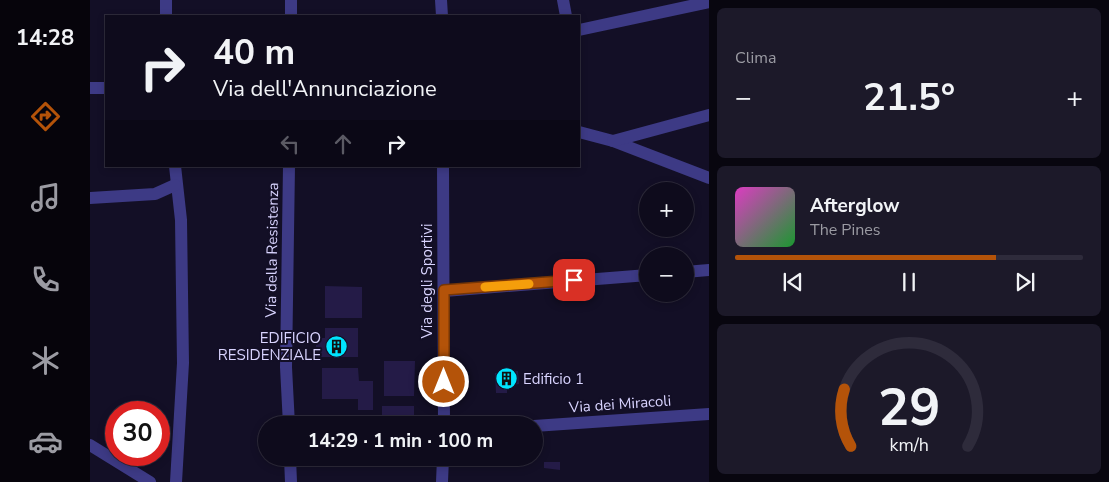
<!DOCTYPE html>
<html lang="it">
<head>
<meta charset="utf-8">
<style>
	:root { --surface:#0e0b1c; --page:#1c1929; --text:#f1f3f6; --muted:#9b9ba3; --line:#2e2b3b; --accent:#b45309 }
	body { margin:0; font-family:"Nunito Sans",sans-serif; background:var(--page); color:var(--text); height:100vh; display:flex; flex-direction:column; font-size:19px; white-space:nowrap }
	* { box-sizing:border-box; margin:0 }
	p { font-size:16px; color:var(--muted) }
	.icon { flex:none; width:28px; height:28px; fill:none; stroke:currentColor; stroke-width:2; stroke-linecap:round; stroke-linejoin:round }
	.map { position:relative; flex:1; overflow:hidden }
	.sheet { display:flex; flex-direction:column; gap:8px; padding:8px; background:#08060f; width:400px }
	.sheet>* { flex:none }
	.hud { position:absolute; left:15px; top:15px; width:475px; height:152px; border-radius:0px; box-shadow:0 2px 8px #0003,0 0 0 1px var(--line); background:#0e0b1c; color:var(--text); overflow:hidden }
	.tools { position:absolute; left:549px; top:182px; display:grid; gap:10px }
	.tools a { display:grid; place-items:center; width:55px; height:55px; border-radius:50%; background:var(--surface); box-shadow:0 2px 8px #0003,0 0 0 1px var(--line); font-size:25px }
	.speed { position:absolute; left:15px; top:401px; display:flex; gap:10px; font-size:25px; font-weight:700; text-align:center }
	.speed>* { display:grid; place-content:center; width:65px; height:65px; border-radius:50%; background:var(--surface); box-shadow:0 2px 8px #0003,0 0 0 1px var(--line); line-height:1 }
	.speed .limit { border:8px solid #d22; background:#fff; color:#111 }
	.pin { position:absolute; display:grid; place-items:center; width:42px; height:42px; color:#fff; margin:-21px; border-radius:10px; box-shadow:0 2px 8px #0006 }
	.me { position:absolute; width:55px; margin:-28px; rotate:0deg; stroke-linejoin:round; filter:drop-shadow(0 0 4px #0008) }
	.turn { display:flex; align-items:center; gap:18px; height:105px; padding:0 25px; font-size:22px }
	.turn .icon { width:65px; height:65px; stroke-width:2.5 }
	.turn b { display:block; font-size:35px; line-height:42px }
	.lanes { display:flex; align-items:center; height:48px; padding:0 25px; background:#0003; justify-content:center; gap:25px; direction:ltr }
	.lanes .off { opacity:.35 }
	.big { font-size:38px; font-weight:700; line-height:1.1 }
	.sheet .card { flex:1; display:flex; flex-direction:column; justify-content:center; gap:8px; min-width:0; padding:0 18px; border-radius:8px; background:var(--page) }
	.sheet .dial { align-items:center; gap:0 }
	.dial svg { height:130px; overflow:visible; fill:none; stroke:var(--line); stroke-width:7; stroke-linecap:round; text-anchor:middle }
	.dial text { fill:var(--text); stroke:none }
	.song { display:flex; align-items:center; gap:15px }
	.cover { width:60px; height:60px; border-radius:8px; background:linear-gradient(135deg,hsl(310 70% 55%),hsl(130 70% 35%)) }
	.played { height:5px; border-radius:2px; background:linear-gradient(90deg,var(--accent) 75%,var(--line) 75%) }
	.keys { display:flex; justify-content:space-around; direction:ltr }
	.heat { display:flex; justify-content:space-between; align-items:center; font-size:28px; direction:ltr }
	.trip { position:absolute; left:168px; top:416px; width:285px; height:50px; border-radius:25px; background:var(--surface); box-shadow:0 2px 8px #0003,0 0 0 1px var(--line); font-weight:700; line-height:50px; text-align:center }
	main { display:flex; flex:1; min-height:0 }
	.tab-bar { display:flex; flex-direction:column; width:90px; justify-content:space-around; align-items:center; background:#06040b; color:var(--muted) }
	.tab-bar .icon { width:35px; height:35px }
	.tab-bar .on { color:var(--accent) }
	.tab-bar b { font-size:22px; color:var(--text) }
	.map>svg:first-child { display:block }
	.building { fill:#241b47 }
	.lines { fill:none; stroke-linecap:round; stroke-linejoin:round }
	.minor { stroke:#3d3a85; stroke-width:12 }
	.route-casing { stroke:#753606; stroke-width:12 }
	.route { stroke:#b45309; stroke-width:9 }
	.slow { stroke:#f59e0b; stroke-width:9 }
	.labels { text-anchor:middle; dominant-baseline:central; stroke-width:4; stroke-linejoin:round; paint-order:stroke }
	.street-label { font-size:15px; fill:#d9d4ff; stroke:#130f26 }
	.poi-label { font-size:15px; fill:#d9d4ff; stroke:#130f26; text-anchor:end }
</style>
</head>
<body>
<main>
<nav class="tab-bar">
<b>14:28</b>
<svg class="icon on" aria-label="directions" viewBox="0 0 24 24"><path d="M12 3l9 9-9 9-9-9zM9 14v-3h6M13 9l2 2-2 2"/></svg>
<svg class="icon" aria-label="music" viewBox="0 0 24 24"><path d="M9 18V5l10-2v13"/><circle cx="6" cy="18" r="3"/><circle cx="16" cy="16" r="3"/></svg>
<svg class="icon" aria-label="phone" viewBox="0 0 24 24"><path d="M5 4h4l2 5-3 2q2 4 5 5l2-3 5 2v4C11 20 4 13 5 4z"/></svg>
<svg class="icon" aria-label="climate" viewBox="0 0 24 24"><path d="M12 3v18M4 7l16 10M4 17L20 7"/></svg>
<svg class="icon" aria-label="car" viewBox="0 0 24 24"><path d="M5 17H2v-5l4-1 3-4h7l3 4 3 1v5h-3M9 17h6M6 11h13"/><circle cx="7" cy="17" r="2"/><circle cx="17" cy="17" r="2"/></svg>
</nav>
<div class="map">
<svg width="619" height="482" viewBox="0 0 619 482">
	<rect width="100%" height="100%" fill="#130f26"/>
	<!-- building -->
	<g class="building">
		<polygon points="235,286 272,287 272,318 235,318"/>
		<polygon points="235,328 268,328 268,357 226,357 226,338 235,338"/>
		<polygon points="294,361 325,361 324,396 294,396"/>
		<polygon points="232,368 268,368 269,381 283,381 283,410 268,410 268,399 232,399"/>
		<polygon points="428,371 429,384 417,386 417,393 406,393 405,373"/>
		<polygon points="366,376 377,376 378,387 366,387"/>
		<rect x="292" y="406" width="32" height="19"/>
		<polygon points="454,462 470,462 470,470 454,468"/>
	</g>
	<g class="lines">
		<!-- minor -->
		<g class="minor">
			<polyline points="76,0 76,16"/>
			<polyline points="201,0 201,16"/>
			<polyline points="351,0 352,16"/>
			<polyline points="473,0 476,16"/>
			<polyline points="489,30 619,2"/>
			<polyline points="0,88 16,88"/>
			<polyline points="489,132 523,141 619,178"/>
			<polyline points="523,141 619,115"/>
			<polyline points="85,166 91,220 93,363 86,482"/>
			<polyline points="353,166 354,425"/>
			<polyline points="0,198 65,194 85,185"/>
			<polyline points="595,272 619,270"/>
			<polyline points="354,291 558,275"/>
			<polyline points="199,425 196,367 199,166"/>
			<polyline points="444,426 619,414"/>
			<polyline points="0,445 60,482"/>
			<polyline points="200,458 201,482"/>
			<polyline points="352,482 353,458"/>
		</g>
	</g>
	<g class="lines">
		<defs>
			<polyline id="route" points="354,382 354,290 484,280"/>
		</defs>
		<!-- route casing -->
		<use href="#route" class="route-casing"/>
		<!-- route -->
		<use href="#route" class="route"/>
		<!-- slow -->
		<polyline class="slow" points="395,287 439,284"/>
	</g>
	<!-- icons -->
	<defs>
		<symbol id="building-disc" viewBox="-11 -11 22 22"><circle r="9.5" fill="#00e5ff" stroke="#130f26"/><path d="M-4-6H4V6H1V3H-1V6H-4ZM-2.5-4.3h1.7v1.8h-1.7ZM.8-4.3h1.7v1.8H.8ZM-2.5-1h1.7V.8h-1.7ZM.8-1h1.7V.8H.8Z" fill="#111"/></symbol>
	</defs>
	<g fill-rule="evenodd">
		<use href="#building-disc" x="234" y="334" width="25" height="25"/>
		<use href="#building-disc" x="404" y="366" width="25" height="25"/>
	</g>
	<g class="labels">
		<!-- street labels -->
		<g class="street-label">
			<text transform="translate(182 250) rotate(-89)">Via della Resistenza</text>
			<text transform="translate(337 281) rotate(-90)">Via degli Sportivi</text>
			<text transform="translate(530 404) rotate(-4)">Via dei Miracoli</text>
		</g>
		<!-- poi labels -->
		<g class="poi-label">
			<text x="231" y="338">EDIFICIO<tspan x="231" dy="17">RESIDENZIALE</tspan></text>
			<text x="433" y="379" text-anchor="start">Edificio 1</text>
		</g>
	</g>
</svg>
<div class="tools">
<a>+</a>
<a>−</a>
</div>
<div class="speed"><div class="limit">30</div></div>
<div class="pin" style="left:484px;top:280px;background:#d93025"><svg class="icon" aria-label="arrive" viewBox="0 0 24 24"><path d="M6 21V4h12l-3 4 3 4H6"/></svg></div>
<svg class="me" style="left:354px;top:382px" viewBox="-20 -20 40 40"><circle r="17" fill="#b45309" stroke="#fff" stroke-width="3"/><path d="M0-11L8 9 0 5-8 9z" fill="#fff"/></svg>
<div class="trip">14:29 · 1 min · 100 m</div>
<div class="hud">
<div class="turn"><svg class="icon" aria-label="right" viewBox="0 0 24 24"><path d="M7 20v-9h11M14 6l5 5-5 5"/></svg><div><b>40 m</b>Via dell'Annunciazione</div></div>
<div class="lanes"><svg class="icon off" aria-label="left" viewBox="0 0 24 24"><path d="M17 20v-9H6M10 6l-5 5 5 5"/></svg><svg class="icon off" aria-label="ahead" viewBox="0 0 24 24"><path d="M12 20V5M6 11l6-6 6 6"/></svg><svg class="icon" aria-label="right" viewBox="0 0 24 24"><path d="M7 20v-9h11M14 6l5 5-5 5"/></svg></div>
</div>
</div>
<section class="sheet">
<div class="card"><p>Clima</p>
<div class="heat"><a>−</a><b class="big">21.5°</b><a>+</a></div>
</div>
<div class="card">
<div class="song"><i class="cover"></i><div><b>Afterglow</b><p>The Pines</p></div></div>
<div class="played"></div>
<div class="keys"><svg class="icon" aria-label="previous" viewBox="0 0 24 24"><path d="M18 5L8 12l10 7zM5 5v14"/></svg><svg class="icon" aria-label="pause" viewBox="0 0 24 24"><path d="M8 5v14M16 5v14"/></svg><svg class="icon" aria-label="next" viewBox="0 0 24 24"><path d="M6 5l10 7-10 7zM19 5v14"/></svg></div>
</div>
<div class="card dial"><svg viewBox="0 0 100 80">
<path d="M14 69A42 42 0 1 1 86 69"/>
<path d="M14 69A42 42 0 0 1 10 34" stroke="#b45309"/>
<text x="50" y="56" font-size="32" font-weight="700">29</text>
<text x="50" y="72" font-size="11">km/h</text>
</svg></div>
</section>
</main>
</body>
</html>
